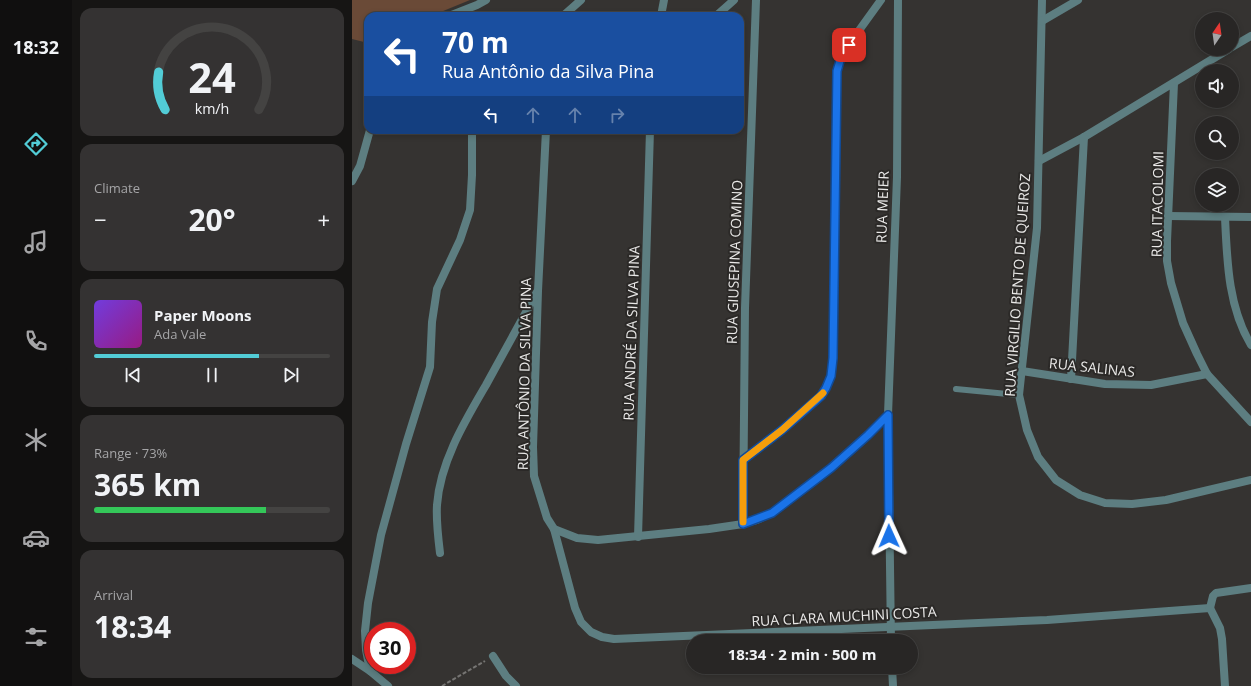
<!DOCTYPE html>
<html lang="en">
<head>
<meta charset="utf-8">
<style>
	:root { --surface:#282625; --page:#343232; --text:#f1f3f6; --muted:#a5a5a7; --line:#444342; --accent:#52ccd6 }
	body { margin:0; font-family:"Open Sans",sans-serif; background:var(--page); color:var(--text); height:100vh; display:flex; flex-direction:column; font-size:15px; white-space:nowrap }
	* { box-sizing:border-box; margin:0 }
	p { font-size:13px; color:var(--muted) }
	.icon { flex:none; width:22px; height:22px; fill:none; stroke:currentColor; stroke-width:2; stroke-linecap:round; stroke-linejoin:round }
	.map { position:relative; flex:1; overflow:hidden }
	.sheet { display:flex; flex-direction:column; gap:8px; padding:8px; background:#161514; width:280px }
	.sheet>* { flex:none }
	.hud { position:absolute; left:12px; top:12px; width:380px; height:122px; border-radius:12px; box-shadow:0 2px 6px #0003,0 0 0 1px var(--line); background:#1a4fa0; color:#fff; overflow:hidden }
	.needle { width:26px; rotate:13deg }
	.buttons { position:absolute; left:843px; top:12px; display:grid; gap:8px }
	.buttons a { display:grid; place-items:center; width:44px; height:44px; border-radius:50%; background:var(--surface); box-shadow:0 2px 6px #0003,0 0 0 1px var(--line); font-size:20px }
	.speed { position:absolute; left:12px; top:622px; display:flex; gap:8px; font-size:20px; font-weight:700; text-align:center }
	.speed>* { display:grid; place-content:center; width:52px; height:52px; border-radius:50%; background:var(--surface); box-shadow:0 2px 6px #0003,0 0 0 1px var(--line); line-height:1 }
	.speed .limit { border:6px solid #d22; background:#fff; color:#111 }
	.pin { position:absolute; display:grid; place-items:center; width:34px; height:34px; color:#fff; margin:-17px; border-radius:8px; box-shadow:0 2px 6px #0006 }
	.me { position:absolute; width:44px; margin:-22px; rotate:359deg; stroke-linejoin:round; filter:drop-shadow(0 0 3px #0008) }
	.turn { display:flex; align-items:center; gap:14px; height:84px; padding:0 12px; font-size:18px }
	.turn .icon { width:52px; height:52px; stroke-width:2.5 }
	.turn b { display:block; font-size:28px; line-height:34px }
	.lanes { display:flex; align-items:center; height:38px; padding:0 12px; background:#0003; justify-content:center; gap:20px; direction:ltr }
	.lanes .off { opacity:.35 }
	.big { font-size:30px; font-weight:700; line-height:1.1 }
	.sheet .tile { flex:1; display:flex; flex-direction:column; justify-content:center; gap:6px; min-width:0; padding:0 14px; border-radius:12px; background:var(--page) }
	.sheet .dial { align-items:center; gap:0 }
	.dial svg { height:104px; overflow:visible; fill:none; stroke:var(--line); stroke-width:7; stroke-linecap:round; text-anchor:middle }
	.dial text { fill:var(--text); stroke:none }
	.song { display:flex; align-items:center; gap:12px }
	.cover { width:48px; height:48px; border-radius:6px; background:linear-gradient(135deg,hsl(260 70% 55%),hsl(310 70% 35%)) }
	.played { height:4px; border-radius:2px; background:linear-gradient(90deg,var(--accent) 70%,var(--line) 70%) }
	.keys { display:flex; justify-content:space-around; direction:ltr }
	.heat { display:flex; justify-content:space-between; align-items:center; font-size:22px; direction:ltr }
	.charge { height:6px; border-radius:3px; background:linear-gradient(90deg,#34c759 73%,var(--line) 0) }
	.trip { position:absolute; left:334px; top:634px; width:232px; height:40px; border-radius:20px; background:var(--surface); box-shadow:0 2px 6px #0003,0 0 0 1px var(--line); font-weight:700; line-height:40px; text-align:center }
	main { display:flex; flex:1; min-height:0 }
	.dock { display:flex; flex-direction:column; width:72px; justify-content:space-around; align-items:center; background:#100f0f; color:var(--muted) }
	.dock .icon { width:28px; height:28px }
	.dock .on { color:var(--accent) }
	.dock b { font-size:18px; color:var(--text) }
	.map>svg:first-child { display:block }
	.green { fill:#6a4a37 }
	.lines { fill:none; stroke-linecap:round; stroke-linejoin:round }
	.path { stroke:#767573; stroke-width:2; stroke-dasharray:4 2; stroke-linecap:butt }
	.service { stroke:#5d7e81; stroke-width:6 }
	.minor { stroke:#5d7e81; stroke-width:8 }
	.route-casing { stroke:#114b97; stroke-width:10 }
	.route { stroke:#1a73e8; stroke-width:7 }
	.slow { stroke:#f59e0b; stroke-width:7 }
	.labels { text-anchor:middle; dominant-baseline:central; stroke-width:4; stroke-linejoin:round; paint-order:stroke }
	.street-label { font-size:14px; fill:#e9e8e7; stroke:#2b2927 }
</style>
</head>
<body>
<main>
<nav class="dock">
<b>18:32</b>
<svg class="icon on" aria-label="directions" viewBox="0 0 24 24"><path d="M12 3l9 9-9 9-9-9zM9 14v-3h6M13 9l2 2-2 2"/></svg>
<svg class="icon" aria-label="music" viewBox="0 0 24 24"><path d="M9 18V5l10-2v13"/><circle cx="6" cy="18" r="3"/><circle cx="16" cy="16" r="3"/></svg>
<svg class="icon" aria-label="phone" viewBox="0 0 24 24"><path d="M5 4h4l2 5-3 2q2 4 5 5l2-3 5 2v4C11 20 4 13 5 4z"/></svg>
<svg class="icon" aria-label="climate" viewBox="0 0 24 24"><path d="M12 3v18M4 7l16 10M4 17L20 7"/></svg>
<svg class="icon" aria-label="car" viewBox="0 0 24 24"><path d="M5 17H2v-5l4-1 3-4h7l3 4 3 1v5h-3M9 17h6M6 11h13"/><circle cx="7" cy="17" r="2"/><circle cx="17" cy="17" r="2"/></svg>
<svg class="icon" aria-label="filters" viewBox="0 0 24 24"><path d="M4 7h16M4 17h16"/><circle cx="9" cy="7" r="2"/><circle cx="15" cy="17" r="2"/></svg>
</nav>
<section class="sheet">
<div class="tile dial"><svg viewBox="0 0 100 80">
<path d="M14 69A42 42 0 1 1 86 69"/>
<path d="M14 69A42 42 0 0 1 9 40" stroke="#52ccd6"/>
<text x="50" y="56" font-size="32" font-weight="700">24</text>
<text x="50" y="72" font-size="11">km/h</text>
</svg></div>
<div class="tile"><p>Climate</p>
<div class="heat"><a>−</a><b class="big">20°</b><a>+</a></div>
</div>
<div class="tile">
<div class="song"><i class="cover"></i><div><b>Paper Moons</b><p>Ada Vale</p></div></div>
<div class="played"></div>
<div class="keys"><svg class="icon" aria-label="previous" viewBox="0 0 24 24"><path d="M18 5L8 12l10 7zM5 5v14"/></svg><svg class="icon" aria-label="pause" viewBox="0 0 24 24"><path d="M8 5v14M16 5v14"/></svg><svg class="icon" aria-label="next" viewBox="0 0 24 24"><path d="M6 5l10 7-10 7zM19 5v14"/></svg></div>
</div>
<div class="tile"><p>Range · 73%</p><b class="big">365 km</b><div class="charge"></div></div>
<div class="tile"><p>Arrival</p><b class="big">18:34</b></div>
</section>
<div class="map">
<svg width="899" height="686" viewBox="0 0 899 686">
	<rect width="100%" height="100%" fill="#353331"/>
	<!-- green -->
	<polygon class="green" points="0,0 118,0 79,16 16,16 16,43 0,39"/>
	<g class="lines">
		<!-- path -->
		<polyline class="path" points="90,686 133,661"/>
		<!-- service -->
		<polyline class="service" points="604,389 667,395"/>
		<!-- minor -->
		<g class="minor">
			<polyline points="690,0 685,228 667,395 675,430 686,457 704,480 728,495 753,503 780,504 814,500 899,480"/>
			<polyline points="97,16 125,5 134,0"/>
			<polyline points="211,16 229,0"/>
			<polyline points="309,16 312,0"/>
			<polyline points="364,16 382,0"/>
			<polyline points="690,21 726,0"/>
			<polyline points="880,47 899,36"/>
			<polyline points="822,83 815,241 815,261 819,283 831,323 845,354 855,374 899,422"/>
			<polyline points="194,130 186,291 181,447 182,476 195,518 202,529 225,538 246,540 357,529 391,524 405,520 420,513 479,468 516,435 536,415"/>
			<polyline points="687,161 732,137 877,49"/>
			<polyline points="0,181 8,166 18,130"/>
			<polyline points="816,216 899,217"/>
			<path d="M873,217C875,260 876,307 899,345"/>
			<polyline points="670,371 753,384 799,385 855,374"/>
			<polyline points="719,379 732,137"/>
			<polyline points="391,460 430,430 469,396 474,388 479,376 481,359 485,71 490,54 529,0"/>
			<polyline points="391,524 393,308 404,0"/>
			<polyline points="202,529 223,608 229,622 239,632 250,637 262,639 695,620 858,608"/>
			<polyline points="286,537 298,130"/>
			<path d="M88,553C86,537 84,521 85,505C88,462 113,421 134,385C151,354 168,323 185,292"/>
			<polyline points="858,608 868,628 870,639 873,686"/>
			<polyline points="858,608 861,596 864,593 899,588"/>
			<polyline points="539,641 536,415 545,177 546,0"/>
			<polyline points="141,656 154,676 164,686"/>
			<polyline points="0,659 18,671"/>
			<polyline points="540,667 541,686"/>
			<polyline points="36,686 18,671 14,650 13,631 16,603 29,535 54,444 78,367 80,322 85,289 108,240 118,210 120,175 120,130"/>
		</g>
	</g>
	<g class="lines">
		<defs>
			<polyline id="route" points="497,45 490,54 485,71 481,358 479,376 474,388 469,396 430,430 391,460 391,524 420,513 479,468 516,435 536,415 537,536"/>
		</defs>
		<!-- route casing -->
		<use href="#route" class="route-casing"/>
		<!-- route -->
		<use href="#route" class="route"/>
		<!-- slow -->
		<polyline class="slow" points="391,522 391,460 430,430 471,393"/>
	</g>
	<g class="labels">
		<!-- street labels -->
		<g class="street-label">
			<text transform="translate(805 204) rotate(-89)">RUA ITACOLOMI</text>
			<text transform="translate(530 207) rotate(-88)">RUA MEIER</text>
			<text transform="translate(382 262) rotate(-88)">RUA GIUSEPINA COMINO</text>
			<text transform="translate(665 285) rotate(-86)">RUA VIRGILIO BENTO DE QUEIROZ</text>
			<text transform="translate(279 333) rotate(-88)">RUA ANDRÉ DA SILVA PINA</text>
			<text transform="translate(740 367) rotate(6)">RUA SALINAS</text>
			<text transform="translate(172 374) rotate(-89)">RUA ANTÔNIO DA SILVA PINA</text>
			<text transform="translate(492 616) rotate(-3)">RUA CLARA MUCHINI COSTA</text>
		</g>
	</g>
</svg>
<div class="buttons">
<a><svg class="needle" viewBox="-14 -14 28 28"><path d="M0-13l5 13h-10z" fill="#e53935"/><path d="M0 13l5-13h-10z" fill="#a5a5a7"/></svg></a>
<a><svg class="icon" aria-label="sound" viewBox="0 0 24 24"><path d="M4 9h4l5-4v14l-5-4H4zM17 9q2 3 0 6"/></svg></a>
<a><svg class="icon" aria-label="search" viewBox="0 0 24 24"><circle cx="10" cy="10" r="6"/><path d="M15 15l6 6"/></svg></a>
<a><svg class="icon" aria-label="layers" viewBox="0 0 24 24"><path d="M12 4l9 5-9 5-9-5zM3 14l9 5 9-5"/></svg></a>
</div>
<div class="speed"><div class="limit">30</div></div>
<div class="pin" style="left:497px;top:45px;background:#d93025"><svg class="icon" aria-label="arrive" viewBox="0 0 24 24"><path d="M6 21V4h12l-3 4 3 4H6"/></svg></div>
<svg class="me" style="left:537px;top:536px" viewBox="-20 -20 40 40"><path d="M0-17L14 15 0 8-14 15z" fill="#1a73e8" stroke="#fff" stroke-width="4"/></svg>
<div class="trip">18:34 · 2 min · 500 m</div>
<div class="hud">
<div class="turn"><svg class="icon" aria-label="left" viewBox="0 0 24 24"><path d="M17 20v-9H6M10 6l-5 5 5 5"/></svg><div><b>70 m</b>Rua Antônio da Silva Pina</div></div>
<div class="lanes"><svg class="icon" aria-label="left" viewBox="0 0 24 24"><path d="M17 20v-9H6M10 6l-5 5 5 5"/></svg><svg class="icon off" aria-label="ahead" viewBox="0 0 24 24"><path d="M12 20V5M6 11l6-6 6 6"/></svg><svg class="icon off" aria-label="ahead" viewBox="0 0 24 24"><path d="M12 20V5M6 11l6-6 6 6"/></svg><svg class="icon off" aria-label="right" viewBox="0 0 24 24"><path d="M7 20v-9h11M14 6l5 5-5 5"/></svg></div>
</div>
</div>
</main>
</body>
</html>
